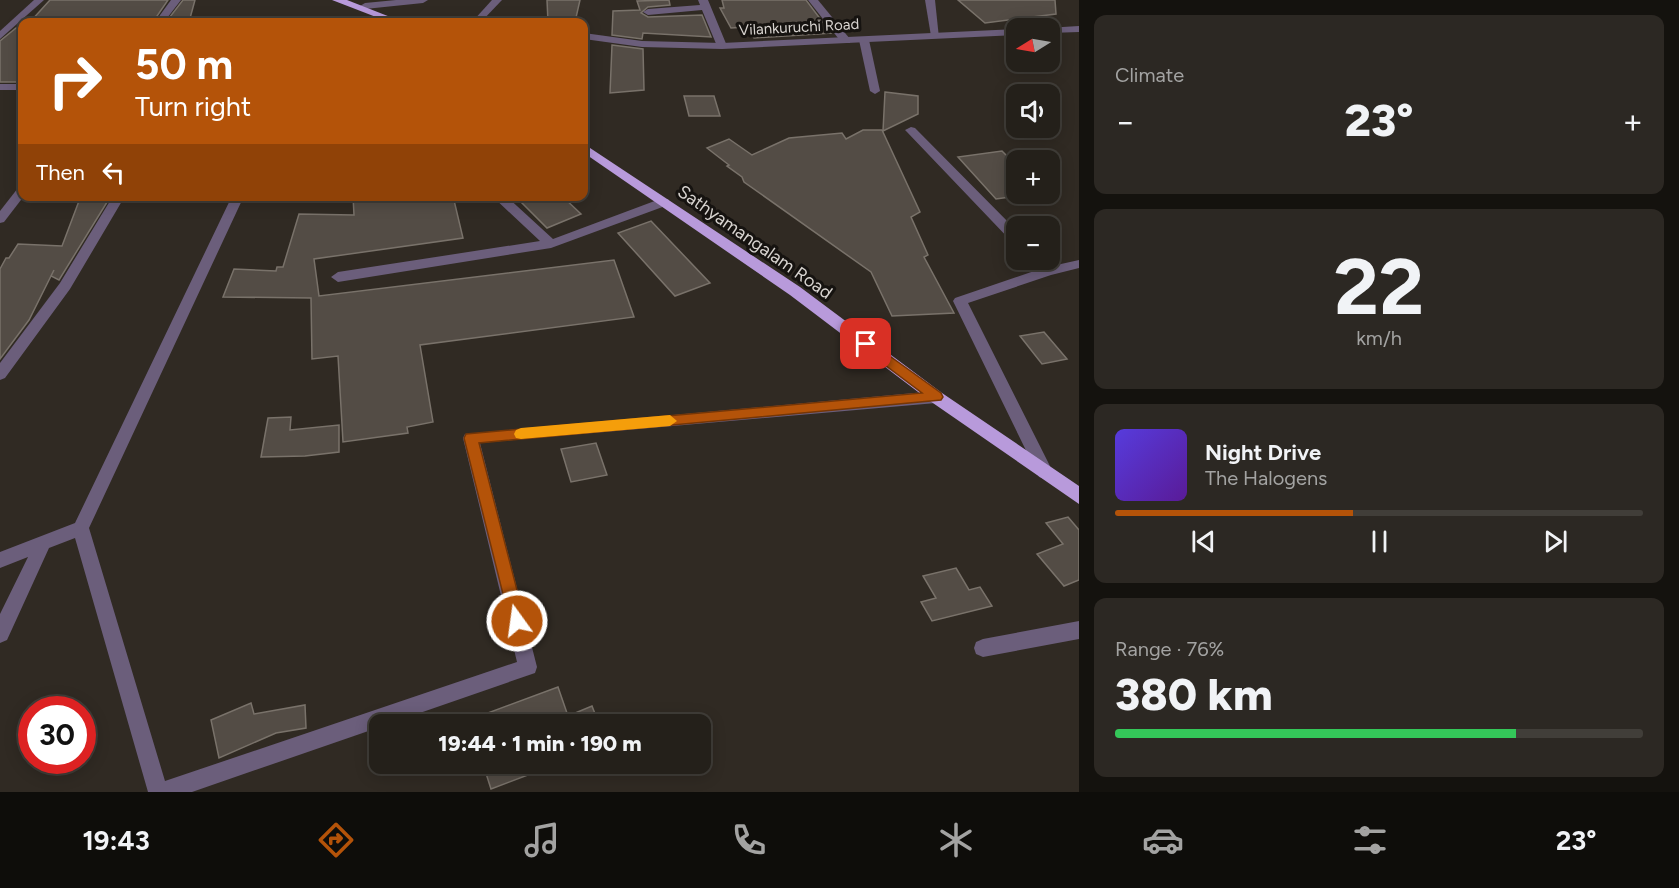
<!DOCTYPE html>
<html lang="en">
<head>
<meta charset="utf-8">
<style>
	:root { --surface:#24201a; --page:#2c2823; --text:#f1f3f6; --muted:#a3a3a2; --line:#413e39; --accent:#b45309 }
	body { margin:0; font-family:Figtree,sans-serif; background:var(--page); color:var(--text); height:100vh; display:flex; flex-direction:column; font-size:22px; white-space:nowrap }
	* { box-sizing:border-box; margin:0 }
	p { font-size:20px; color:var(--muted) }
	.icon { flex:none; width:33px; height:33px; fill:none; stroke:currentColor; stroke-width:2; stroke-linecap:round; stroke-linejoin:round }
	.map { position:relative; flex:1; overflow:hidden }
	.drawer { display:flex; flex-direction:column; gap:15px; padding:15px; background:#14120e; width:600px }
	.drawer>* { flex:none }
	.hud { position:absolute; left:18px; top:18px; width:570px; height:183px; border-radius:12px; box-shadow:0 3px 15px #0003,0 0 0 2px var(--line); background:#b45309; color:#fff; overflow:hidden }
	.needle { width:39px; rotate:259deg }
	.tools { position:absolute; left:1006px; top:18px; display:grid; gap:12px }
	.tools a { display:grid; place-items:center; width:54px; height:54px; border-radius:12px; background:var(--surface); box-shadow:0 3px 15px #0003,0 0 0 2px var(--line); font-size:30px }
	.speed { position:absolute; left:18px; top:696px; display:flex; gap:12px; font-size:30px; font-weight:700; text-align:center }
	.speed>* { display:grid; place-content:center; width:78px; height:78px; border-radius:50%; background:var(--surface); box-shadow:0 3px 15px #0003,0 0 0 2px var(--line); line-height:1 }
	.speed .limit { border:9px solid #d22; background:#fff; color:#111 }
	.pin { position:absolute; display:grid; place-items:center; width:51px; height:51px; color:#fff; margin:-26px; border-radius:12px; box-shadow:0 3px 9px #0006 }
	.me { position:absolute; width:66px; margin:-33px; rotate:346deg; stroke-linejoin:round; filter:drop-shadow(0 0 4px #0008) }
	.turn { display:flex; align-items:center; gap:21px; height:126px; padding:0 18px; font-size:27px }
	.turn .icon { width:78px; height:78px; stroke-width:2.5 }
	.turn b { display:block; font-size:42px; line-height:51px }
	.then { display:flex; align-items:center; height:57px; padding:0 18px; background:#0003; gap:12px; font-size:22px }
	.big { font-size:45px; font-weight:800; line-height:1.1 }
	.drawer .card { flex:1; display:flex; flex-direction:column; justify-content:center; gap:9px; min-width:0; padding:0 21px; border-radius:12px; background:var(--page) }
	.drawer .dial { align-items:center; gap:0 }
	.dial b { font-size:78px; line-height:1 }
	.song { display:flex; align-items:center; gap:18px }
	.cover { width:72px; height:72px; border-radius:9px; background:linear-gradient(135deg,hsl(250 70% 55%),hsl(270 70% 35%)) }
	.played { height:6px; border-radius:3px; background:linear-gradient(90deg,var(--accent) 45%,var(--line) 45%) }
	.keys { display:flex; justify-content:space-around; direction:ltr }
	.heat { display:flex; justify-content:space-between; align-items:center; font-size:33px; direction:ltr }
	.charge { height:9px; border-radius:4px; background:linear-gradient(90deg,#34c759 76%,var(--line) 0) }
	.trip { position:absolute; left:369px; top:714px; width:342px; height:60px; border-radius:12px; background:var(--surface); box-shadow:0 3px 15px #0003,0 0 0 2px var(--line); font-weight:800; line-height:60px; text-align:center }
	.dock { display:flex; height:96px; justify-content:space-around; align-items:center; background:#0e0d0a; color:var(--muted) }
	.dock .icon { width:42px; height:42px }
	.dock .on { color:var(--accent) }
	.dock b { font-size:27px; color:var(--text) }
	main { display:flex; flex:1; min-height:0 }
	.map>svg:first-child { display:block }
	.building { fill:#534c45; stroke:#79726a; stroke-width:1.5 }
	.lines { fill:none; stroke-linecap:round; stroke-linejoin:round }
	.minor { fill:#6b5e7b; fill-rule:evenodd }
	.tertiary { fill:#6b5e7b; fill-rule:evenodd }
	.trunk { fill:#b89adb; fill-rule:evenodd }
	.route { fill:#b45309; stroke:#753606; stroke-width:1.5 }
	.slow { fill:#f59e0b }
	.labels { text-anchor:middle; dominant-baseline:central; stroke-width:6; stroke-linejoin:round; paint-order:stroke }
	.far-street-label { font-size:15px; fill:#d7d3cf; stroke:#161310 }
	.street-label { font-size:18px; fill:#d7d3cf; stroke:#161310 }
</style>
</head>
<body>
<main>
<div class="map">
<svg width="1079" height="792" viewBox="0 0 1079 792">
	<rect width="100%" height="100%" fill="#302a23"/>
	<!-- building -->
	<g class="building">
		<polygon points="50,0 168,0 153,22 30,22"/>
		<polygon points="183,0 195,0 189,22 166,22"/>
		<polygon points="547,0 580,0 575,22 548,22"/>
		<polygon points="669,0 670,5 648,7 641,13 648,17 702,15 711,37 643,33 642,39 612,35 613,11 640,10 637,1"/>
		<polygon points="722,0 806,0 831,33 754,38 747,27 731,28 720,8 724,8"/>
		<polygon points="958,0 1055,0 1056,14 985,23"/>
		<polygon points="16,28 22,28 22,82 0,82 0,41"/>
		<polygon points="612,45 643,49 644,90 610,93"/>
		<polygon points="885,92 918,96 918,114 883,131"/>
		<polygon points="684,96 714,96 720,116 689,116"/>
		<polygon points="863,130 882,130 920,212 911,217 928,255 924,257 954,313 892,316 871,272 744,182 742,177 727,166 729,165 707,148 729,139 752,155 789,138 842,133 846,139"/>
		<polygon points="1002,151 1017,166 1017,196 996,199 958,157"/>
		<polygon points="353,196 453,196 463,238 314,259 319,296 614,260 634,317 420,345 433,422 407,427 408,433 343,442 338,356 312,359 311,298 223,297 234,269 276,271 277,267 283,267 299,214 354,215"/>
		<polygon points="515,196 562,196 581,214 547,228"/>
		<polygon points="109,199 59,280 51,276 54,270 29,320 0,359 0,269 6,258 9,258 18,244 62,246 79,201"/>
		<polygon points="651,221 710,283 675,296 618,233"/>
		<polygon points="1044,332 1067,359 1042,364 1020,336"/>
		<polygon points="291,417 290,430 339,425 339,452 305,456 261,457 268,418"/>
		<polygon points="596,443 607,475 571,482 561,449"/>
		<polygon points="1068,517 1079,530 1079,580 1064,586 1037,554 1063,544 1046,523"/>
		<polygon points="956,568 969,590 980,587 992,606 932,621 921,602 936,598 923,576"/>
		<polygon points="558,687 568,716 592,706 599,724 470,724 469,720"/>
		<polygon points="251,703 254,714 305,705 306,728 276,733 219,758 211,720"/>
		<polygon points="483,764 557,764 491,789"/>
	</g>
	<g class="lines">
		<!-- minor -->
		<g class="minor">
			<polygon points="34,0 44,0 0,39 0,31"/>
			<polygon points="171,0 181,0 164,22 155,22"/>
			<polygon points="396,0 428,0 423,3 365,9 360,6 365,3"/>
			<polygon points="492,0 502,0 481,22 472,22"/>
			<polygon points="698,0 708,0 727,46 726,48 717,46 702,10 648,15 643,12 648,9 700,5"/>
			<polygon points="808,0 818,0 850,39 850,43 842,43"/>
			<polygon points="925,0 935,0 939,38 931,36"/>
			<polygon points="864,37 869,40 880,91 875,94 870,91 859,40"/>
			<rect x="0" y="84" width="22" height="6"/>
			<polygon points="911,127 915,128 1017,231 1017,243 1012,242 907,132 905,130"/>
			<polygon points="22,187 24,196 4,222 0,223 0,211 18,188"/>
			<polygon points="113,196 125,196 70,289 5,378 0,380 0,363 60,283"/>
			<polygon points="232,196 244,196 89,528 165,781 517,662 463,438 465,434 936,391 941,393 944,397 941,401 936,403 480,443 537,667 535,673 388,724 380,724 380,727 192,792 148,792 75,538 49,548 7,640 0,643 0,614 28,557 0,568 0,552 75,523"/>
			<polygon points="492,196 506,196 553,239 660,199 668,199 670,202 668,205 551,248 338,282 331,277 338,272 540,241"/>
			<polygon points="1079,260 1079,268 1051,275 968,303 1053,472 1051,477 1045,479 1039,477 953,301 955,298 1043,268"/>
			<polygon points="1079,621 1079,639 983,657 976,654 974,648 976,642 983,639"/>
		</g>
		<!-- tertiary -->
		<g class="tertiary">
			<polygon points="397,19 441,19 446,22 392,22"/>
			<polygon points="1079,26 1079,32 1050,33 1050,28 1046,28"/>
			<polygon points="1017,29 1017,35 722,49 642,47 584,39 584,33 642,41 722,43"/>
		</g>
		<!-- trunk -->
		<g class="trunk">
			<polygon points="332,0 347,0 403,22 389,22"/>
			<polygon points="584,144 800,287 942,393 1079,486 1079,504 930,401 790,295 584,153"/>
		</g>
	</g>
	<!-- route -->
	<polygon class="route" points="866,339 941,393 943,397 941,400 479,443 525,621 522,626 517,629 511,626 464,438 466,434 922,393 861,347 859,344 861,340"/>
	<!-- slow -->
	<polygon class="slow" points="670,415 677,421 670,426 521,439 516,438 514,434 516,430 521,428"/>
	<g class="labels">
		<!-- far-street labels -->
		<g class="far-street-label">
			<text transform="translate(799 27) rotate(-3)">Vilankuruchi Road</text>
		</g>
		<!-- street labels -->
		<g class="street-label">
			<text transform="translate(755 242) rotate(35)">Sathyamangalam Road</text>
		</g>
	</g>
</svg>
<div class="tools">
<a><svg class="needle" viewBox="-14 -14 28 28"><path d="M0-13l5 13h-10z" fill="#e53935"/><path d="M0 13l5-13h-10z" fill="#a3a3a2"/></svg></a>
<a><svg class="icon" aria-label="sound" viewBox="0 0 24 24"><path d="M4 9h4l5-4v14l-5-4H4zM17 9q2 3 0 6"/></svg></a>
<a>+</a>
<a>−</a>
</div>
<div class="speed"><div class="limit">30</div></div>
<div class="pin" style="left:866px;top:344px;background:#d93025"><svg class="icon" aria-label="arrive" viewBox="0 0 24 24"><path d="M6 21V4h12l-3 4 3 4H6"/></svg></div>
<svg class="me" style="left:517px;top:621px" viewBox="-20 -20 40 40"><circle r="17" fill="#b45309" stroke="#fff" stroke-width="3"/><path d="M0-11L8 9 0 5-8 9z" fill="#fff"/></svg>
<div class="trip">19:44 · 1 min · 190 m</div>
<div class="hud">
<div class="turn"><svg class="icon" aria-label="right" viewBox="0 0 24 24"><path d="M7 20v-9h11M14 6l5 5-5 5"/></svg><div><b>50 m</b>Turn right</div></div>
<div class="then">Then<svg class="icon" aria-label="left" viewBox="0 0 24 24"><path d="M17 20v-9H6M10 6l-5 5 5 5"/></svg></div>
</div>
</div>
<section class="drawer">
<div class="card"><p>Climate</p>
<div class="heat"><a>−</a><b class="big">23°</b><a>+</a></div>
</div>
<div class="card dial"><b>22</b><p>km/h</p></div>
<div class="card">
<div class="song"><i class="cover"></i><div><b>Night Drive</b><p>The Halogens</p></div></div>
<div class="played"></div>
<div class="keys"><svg class="icon" aria-label="previous" viewBox="0 0 24 24"><path d="M18 5L8 12l10 7zM5 5v14"/></svg><svg class="icon" aria-label="pause" viewBox="0 0 24 24"><path d="M8 5v14M16 5v14"/></svg><svg class="icon" aria-label="next" viewBox="0 0 24 24"><path d="M6 5l10 7-10 7zM19 5v14"/></svg></div>
</div>
<div class="card"><p>Range · 76%</p><b class="big">380 km</b><div class="charge"></div></div>
</section>
</main>
<nav class="dock">
<b>19:43</b>
<svg class="icon on" aria-label="directions" viewBox="0 0 24 24"><path d="M12 3l9 9-9 9-9-9zM9 14v-3h6M13 9l2 2-2 2"/></svg>
<svg class="icon" aria-label="music" viewBox="0 0 24 24"><path d="M9 18V5l10-2v13"/><circle cx="6" cy="18" r="3"/><circle cx="16" cy="16" r="3"/></svg>
<svg class="icon" aria-label="phone" viewBox="0 0 24 24"><path d="M5 4h4l2 5-3 2q2 4 5 5l2-3 5 2v4C11 20 4 13 5 4z"/></svg>
<svg class="icon" aria-label="climate" viewBox="0 0 24 24"><path d="M12 3v18M4 7l16 10M4 17L20 7"/></svg>
<svg class="icon" aria-label="car" viewBox="0 0 24 24"><path d="M5 17H2v-5l4-1 3-4h7l3 4 3 1v5h-3M9 17h6M6 11h13"/><circle cx="7" cy="17" r="2"/><circle cx="17" cy="17" r="2"/></svg>
<svg class="icon" aria-label="filters" viewBox="0 0 24 24"><path d="M4 7h16M4 17h16"/><circle cx="9" cy="7" r="2"/><circle cx="15" cy="17" r="2"/></svg>
<b>23°</b>
</nav>
</body>
</html>
